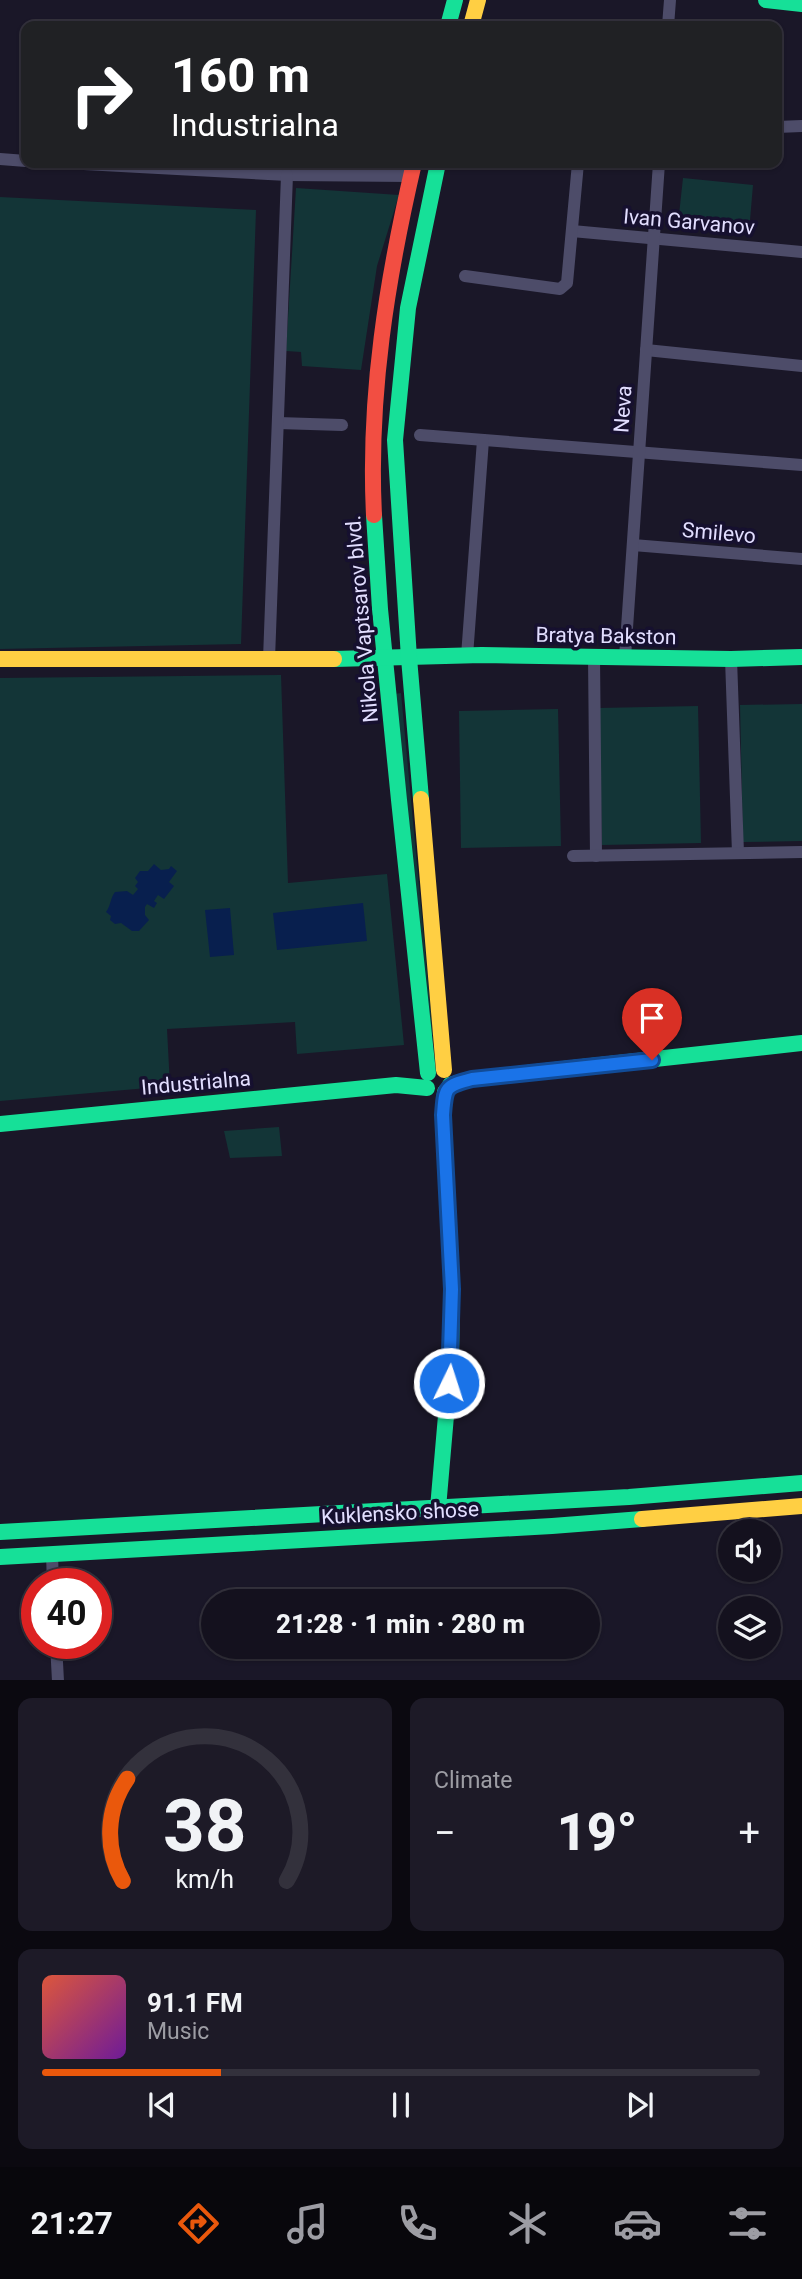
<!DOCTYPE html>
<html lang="en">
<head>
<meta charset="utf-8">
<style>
	:root { --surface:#14111e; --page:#1d1a27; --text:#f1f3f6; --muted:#9d9da4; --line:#33313c; --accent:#ea580c }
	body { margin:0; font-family:Roboto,sans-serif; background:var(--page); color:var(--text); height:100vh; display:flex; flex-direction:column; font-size:26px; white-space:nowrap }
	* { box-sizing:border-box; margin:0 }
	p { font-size:23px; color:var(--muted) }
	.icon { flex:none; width:38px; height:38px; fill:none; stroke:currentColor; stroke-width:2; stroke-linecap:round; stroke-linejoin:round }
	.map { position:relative; height:1680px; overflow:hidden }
	.side { display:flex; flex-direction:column; gap:18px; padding:18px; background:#0b0910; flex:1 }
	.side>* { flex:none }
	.top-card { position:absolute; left:21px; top:21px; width:761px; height:147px; border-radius:14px; box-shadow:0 2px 5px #0004,0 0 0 2px var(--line); background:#202124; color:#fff; overflow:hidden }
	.fabs { position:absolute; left:718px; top:1519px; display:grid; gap:14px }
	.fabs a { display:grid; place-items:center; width:63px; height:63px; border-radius:50%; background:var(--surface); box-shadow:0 2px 5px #0004,0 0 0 2px var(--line); font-size:35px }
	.speed { position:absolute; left:21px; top:1568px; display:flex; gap:14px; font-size:35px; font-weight:700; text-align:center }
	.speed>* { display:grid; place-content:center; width:91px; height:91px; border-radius:50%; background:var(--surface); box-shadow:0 2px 5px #0004,0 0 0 2px var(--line); line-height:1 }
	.speed .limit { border:10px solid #d22; background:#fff; color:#111 }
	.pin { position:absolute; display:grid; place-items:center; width:60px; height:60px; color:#fff; margin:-72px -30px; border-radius:50% 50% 50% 0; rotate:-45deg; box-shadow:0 0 7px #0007 }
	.pin .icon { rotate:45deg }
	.me { position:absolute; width:77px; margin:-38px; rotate:4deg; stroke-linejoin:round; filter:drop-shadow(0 0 5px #0008) }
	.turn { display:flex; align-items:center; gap:24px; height:147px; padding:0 35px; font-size:32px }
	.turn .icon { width:91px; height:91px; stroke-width:2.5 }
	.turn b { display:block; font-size:49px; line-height:60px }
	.big { font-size:52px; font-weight:800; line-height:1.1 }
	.side .card { flex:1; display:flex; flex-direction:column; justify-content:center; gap:10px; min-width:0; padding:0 24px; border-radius:14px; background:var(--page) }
	.side .dial { align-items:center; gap:0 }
	.dial svg { height:182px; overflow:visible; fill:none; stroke:var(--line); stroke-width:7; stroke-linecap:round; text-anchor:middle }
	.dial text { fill:var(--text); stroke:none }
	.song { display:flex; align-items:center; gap:21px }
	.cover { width:84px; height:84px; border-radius:10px; background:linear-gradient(135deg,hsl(10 70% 55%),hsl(280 70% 35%)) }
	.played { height:7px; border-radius:4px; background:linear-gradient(90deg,var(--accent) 25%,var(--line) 25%) }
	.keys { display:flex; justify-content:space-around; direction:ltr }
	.heat { display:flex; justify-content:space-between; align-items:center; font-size:38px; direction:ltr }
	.side .tiles { flex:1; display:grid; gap:18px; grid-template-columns:1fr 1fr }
	.card:last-child { grid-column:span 2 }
	.trip { position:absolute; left:201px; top:1589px; width:399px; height:70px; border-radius:35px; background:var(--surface); box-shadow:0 2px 5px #0004,0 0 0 2px var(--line); font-weight:800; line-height:70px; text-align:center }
	.menu { display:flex; height:112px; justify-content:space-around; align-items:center; background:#08070c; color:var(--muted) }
	.menu .icon { width:49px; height:49px }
	.menu .on { color:var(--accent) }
	.menu b { font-size:32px; color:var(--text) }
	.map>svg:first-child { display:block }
	.green { fill:#133537 }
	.water { fill:#081f4e }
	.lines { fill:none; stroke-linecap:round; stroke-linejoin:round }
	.street { stroke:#4d4c69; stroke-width:12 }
	.fast { stroke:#16e098; stroke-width:16 }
	.slow { stroke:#ffcf43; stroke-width:16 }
	.jam { stroke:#f24e42; stroke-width:16 }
	.route-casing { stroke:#114b97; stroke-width:18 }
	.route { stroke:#1a73e8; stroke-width:12 }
	.labels { text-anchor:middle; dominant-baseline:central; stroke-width:7; stroke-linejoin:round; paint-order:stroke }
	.street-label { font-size:21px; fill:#e2deff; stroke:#16102f }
</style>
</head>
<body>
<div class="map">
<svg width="802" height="1681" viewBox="0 0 802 1681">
	<rect width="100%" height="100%" fill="#1a1728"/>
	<!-- green -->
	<g class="green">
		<polygon points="683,178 753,185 749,232 678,224"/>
		<polygon points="296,188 399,195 377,266 361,370 302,366 301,352 286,351"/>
		<polygon points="0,197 256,210 241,644 0,649"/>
		<polygon points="281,675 288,883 387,874 404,1045 297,1054 295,1022 167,1029 170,1086 0,1101 0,678"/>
		<polygon points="401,693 433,1035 426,1035 394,694"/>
		<polygon points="802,704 802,841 743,842 740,705"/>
		<polygon points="698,706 701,843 602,845 599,708"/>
		<polygon points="558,709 561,846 461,848 459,711"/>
		<polygon points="279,1127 282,1156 230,1158 224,1131"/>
	</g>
	<!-- water -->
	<g class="water">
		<path d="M154,864L161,870L169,869L171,866L177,871L169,882L174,886L164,899L158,895L154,901L157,903L154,908L147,904L145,907V915L149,920L139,931H132L121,923L115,924L110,920L111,916L106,912C111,905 110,899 115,892L127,891L133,895L138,889L135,886L138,882L135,878L140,871H148Z"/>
		<polygon points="363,903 367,941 277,950 273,913"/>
		<polygon points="230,908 234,955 210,957 205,910"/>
	</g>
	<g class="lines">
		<!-- street -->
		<g class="street">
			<polyline points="668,26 670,0"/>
			<polyline points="777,127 802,126"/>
			<polyline points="0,159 26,161"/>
			<polyline points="65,163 287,175 411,176"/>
			<polyline points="572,231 802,252"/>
			<polyline points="465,276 560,289 567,283 578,163"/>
			<polyline points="646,350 802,366"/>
			<polyline points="278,423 342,425"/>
			<polyline points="420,435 802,465"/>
			<polyline points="633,545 802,559"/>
			<polyline points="467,656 483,440"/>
			<polyline points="594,657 596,856"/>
			<polyline points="625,657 659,163"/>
			<polyline points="269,659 287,175"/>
			<polyline points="731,659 738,853"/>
			<polyline points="573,856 802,852"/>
			<polyline points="52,1554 53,1584"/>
			<polyline points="56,1643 58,1681"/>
		</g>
		<!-- fast -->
		<g class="fast">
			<polyline points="766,0 802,4"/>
			<polyline points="448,26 455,0"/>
			<polyline points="374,515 380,609 399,800 428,1073"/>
			<polyline points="334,659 482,655 731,659 802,657"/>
			<polyline points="421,799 409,658 395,440 408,308 438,163"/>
			<polyline points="450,1085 472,1079 802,1043"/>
			<polyline points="0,1124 396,1085 427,1088"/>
			<polyline points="438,1508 451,1358 452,1289 443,1115 445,1092"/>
			<polyline points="0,1532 629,1497 802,1483"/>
			<polyline points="0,1557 552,1526 642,1519"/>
		</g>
		<!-- slow -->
		<g class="slow">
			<polyline points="471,26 478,0"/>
			<polyline points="0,659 334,659"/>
			<polyline points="421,799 444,1070"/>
			<polyline points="642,1519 802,1506"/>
		</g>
		<!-- jam -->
		<path class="jam" d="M374,515C368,396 387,279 414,163"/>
	</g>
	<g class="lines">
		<defs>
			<path id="route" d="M449,1383L452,1289L443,1115C445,1087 445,1086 472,1079L652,1060"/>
		</defs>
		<!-- route casing -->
		<use href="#route" class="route-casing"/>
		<!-- route -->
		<use href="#route" class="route"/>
	</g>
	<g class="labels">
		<!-- street labels -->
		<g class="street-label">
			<text transform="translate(689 222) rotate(5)">Ivan Garvanov</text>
			<text transform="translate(623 409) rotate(-86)">Neva</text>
			<text transform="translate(719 533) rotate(5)">Smilevo</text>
			<text transform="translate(362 619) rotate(-95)">Nikola Vaptsarov blvd.</text>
			<text transform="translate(606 636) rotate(1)">Bratya Bakston</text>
			<text transform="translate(196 1083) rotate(-5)">Industrialna</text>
			<text transform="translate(400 1513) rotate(-3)">Kuklensko shose</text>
		</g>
	</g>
</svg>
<div class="fabs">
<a><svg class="icon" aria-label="sound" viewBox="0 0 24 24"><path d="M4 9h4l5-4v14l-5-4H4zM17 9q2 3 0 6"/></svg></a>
<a><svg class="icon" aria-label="layers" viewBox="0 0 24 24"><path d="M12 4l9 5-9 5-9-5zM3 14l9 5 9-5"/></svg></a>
</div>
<div class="speed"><div class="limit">40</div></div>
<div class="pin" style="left:652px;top:1060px;background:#d93025"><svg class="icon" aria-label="arrive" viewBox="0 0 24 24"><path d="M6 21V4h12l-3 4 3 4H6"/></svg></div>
<svg class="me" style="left:449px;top:1383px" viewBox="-20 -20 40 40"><circle r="17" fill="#1a73e8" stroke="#fff" stroke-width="3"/><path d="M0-11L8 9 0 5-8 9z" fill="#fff"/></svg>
<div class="trip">21:28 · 1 min · 280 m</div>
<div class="top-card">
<div class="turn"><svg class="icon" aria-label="right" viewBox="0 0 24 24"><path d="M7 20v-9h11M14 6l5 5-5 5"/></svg><div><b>160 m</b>Industrialna</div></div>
</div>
</div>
<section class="side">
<div class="tiles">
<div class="card dial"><svg viewBox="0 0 100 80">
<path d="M14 69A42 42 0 1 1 86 69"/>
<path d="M14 69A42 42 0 0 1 16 24" stroke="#ea580c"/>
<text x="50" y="56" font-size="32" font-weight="700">38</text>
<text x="50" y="72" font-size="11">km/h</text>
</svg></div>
<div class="card"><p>Climate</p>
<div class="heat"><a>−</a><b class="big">19°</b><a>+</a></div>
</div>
<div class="card">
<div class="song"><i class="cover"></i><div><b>91.1 FM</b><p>Music</p></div></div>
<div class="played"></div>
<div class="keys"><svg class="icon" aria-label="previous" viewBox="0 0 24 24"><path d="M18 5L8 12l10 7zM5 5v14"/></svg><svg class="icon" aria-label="pause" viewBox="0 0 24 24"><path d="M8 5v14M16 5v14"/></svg><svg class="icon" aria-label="next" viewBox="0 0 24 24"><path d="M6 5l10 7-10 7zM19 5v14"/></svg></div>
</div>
</div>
</section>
<nav class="menu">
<b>21:27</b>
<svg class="icon on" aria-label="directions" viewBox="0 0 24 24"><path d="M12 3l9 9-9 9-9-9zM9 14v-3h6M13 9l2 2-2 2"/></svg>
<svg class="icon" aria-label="music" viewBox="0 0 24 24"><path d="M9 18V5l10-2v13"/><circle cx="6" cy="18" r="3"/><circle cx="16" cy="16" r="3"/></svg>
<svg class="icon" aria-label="phone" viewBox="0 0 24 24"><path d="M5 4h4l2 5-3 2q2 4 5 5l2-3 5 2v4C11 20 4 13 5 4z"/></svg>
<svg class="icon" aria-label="climate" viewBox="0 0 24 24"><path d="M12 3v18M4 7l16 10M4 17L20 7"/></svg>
<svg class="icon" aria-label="car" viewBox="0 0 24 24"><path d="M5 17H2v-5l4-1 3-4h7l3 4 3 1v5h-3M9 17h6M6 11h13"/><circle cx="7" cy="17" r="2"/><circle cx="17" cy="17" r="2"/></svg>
<svg class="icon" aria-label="filters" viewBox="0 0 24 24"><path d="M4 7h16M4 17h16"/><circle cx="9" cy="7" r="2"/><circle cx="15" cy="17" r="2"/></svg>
</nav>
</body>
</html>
